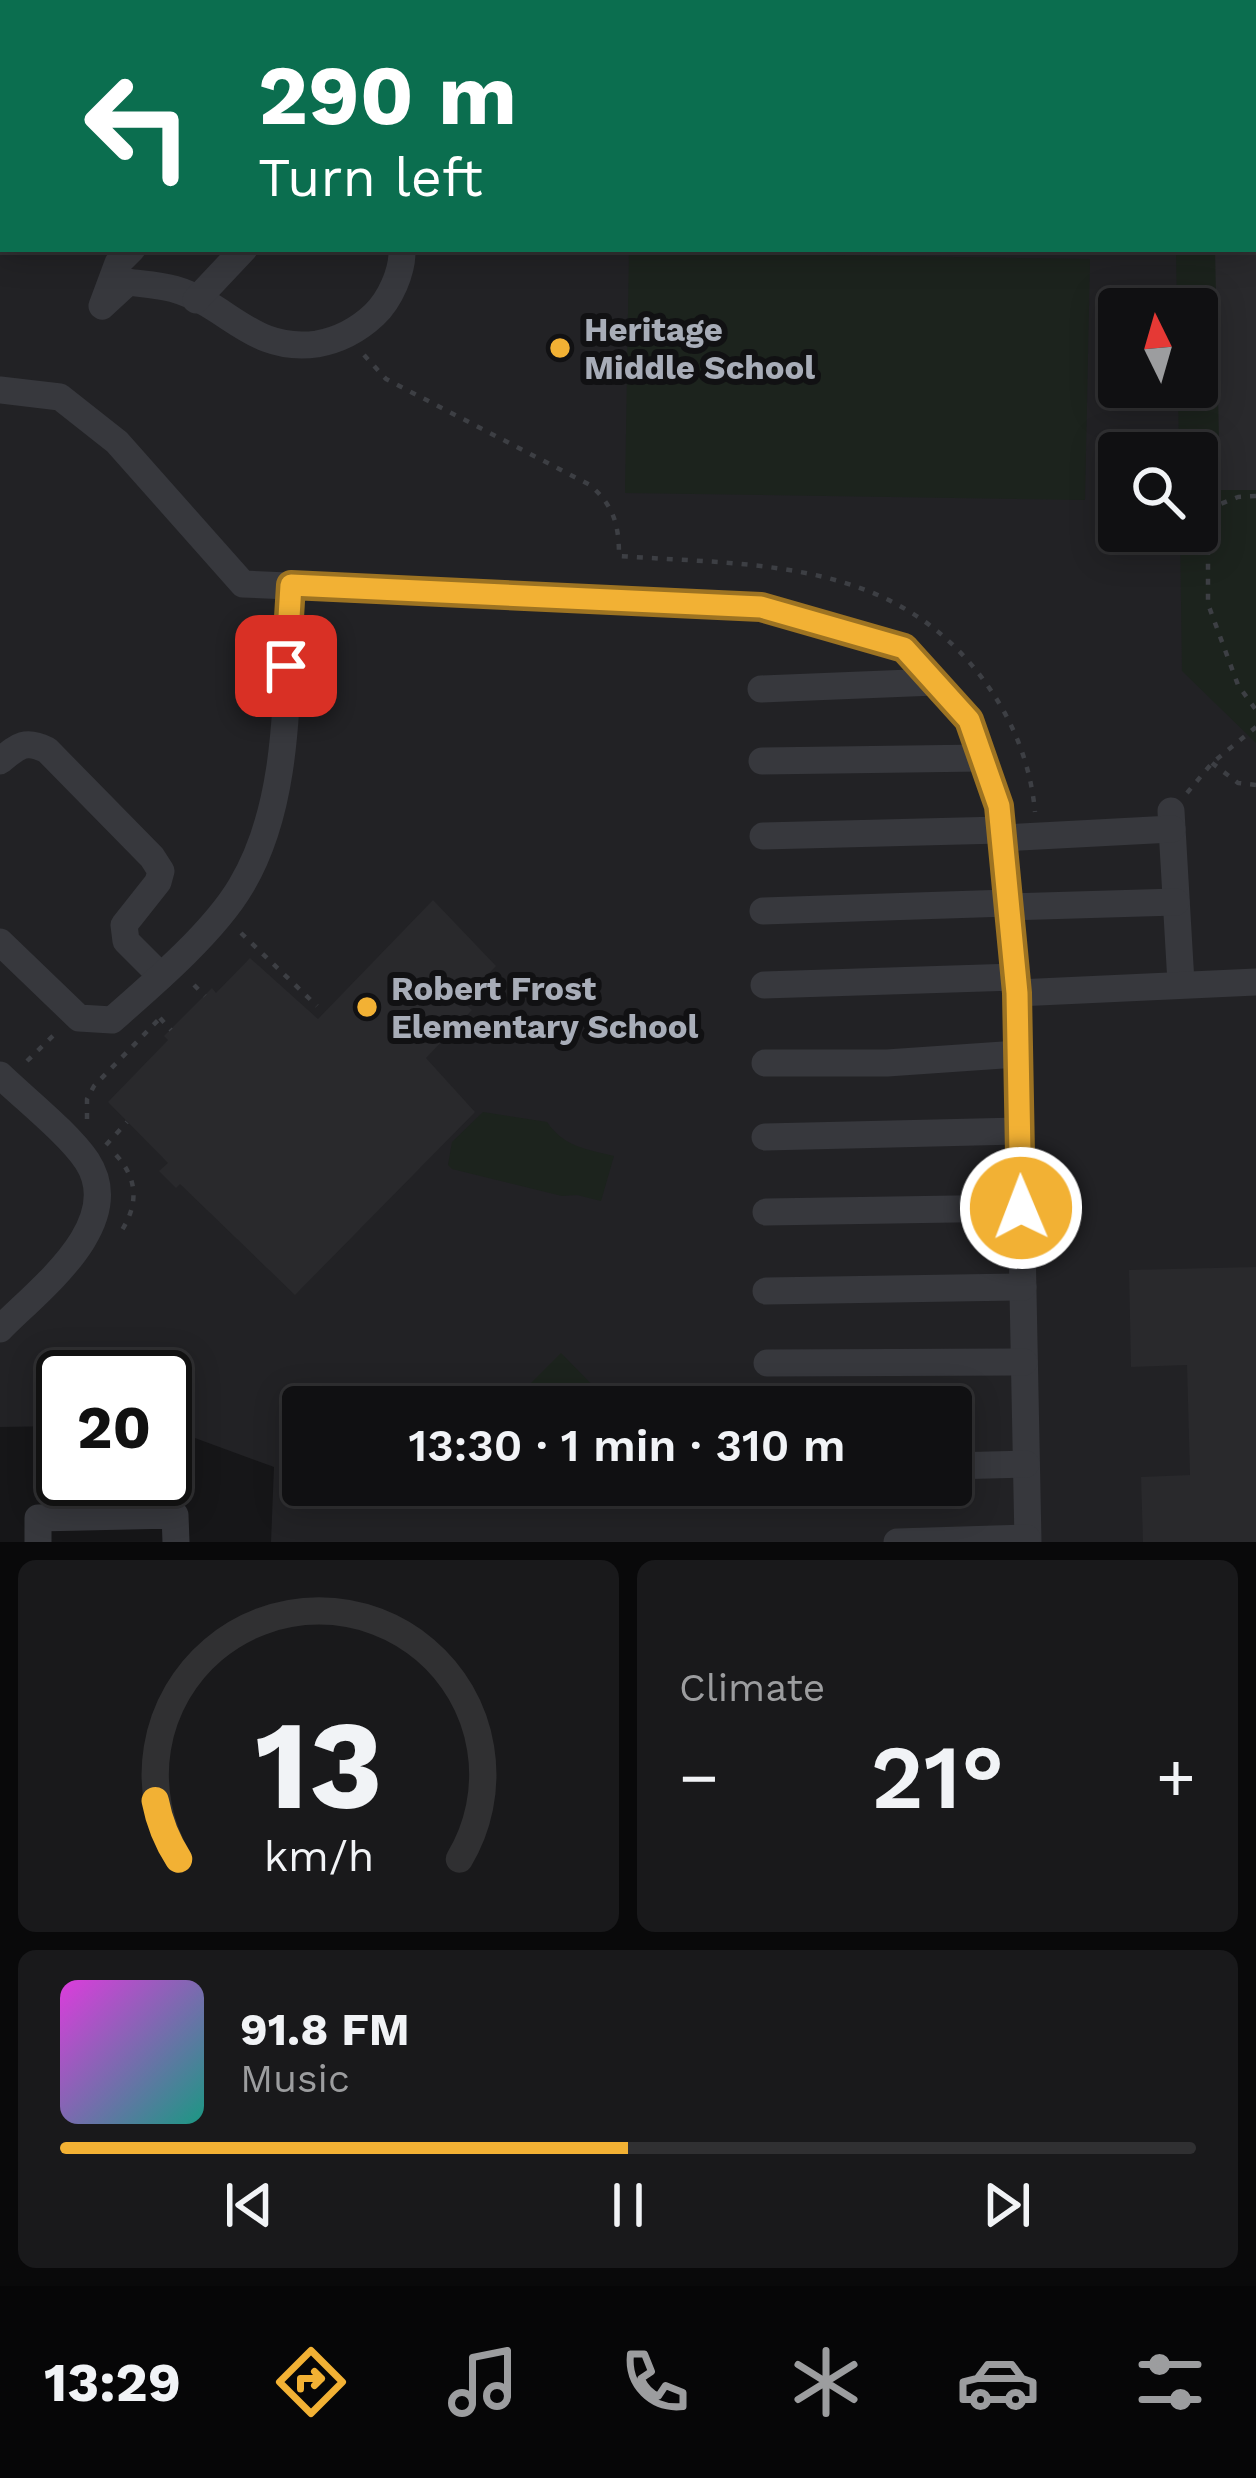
<!DOCTYPE html>
<html lang="en">
<head>
<meta charset="utf-8">
<style>
	:root { --surface:#101012; --page:#19191b; --text:#f1f3f6; --muted:#9c9d9f; --line:#303032; --accent:#f2b134 }
	body { margin:0; font-family:"Work Sans",sans-serif; background:var(--page); color:var(--text); height:100vh; display:flex; flex-direction:column; font-size:45px; white-space:nowrap }
	* { box-sizing:border-box; margin:0 }
	p { font-size:39px; color:var(--muted) }
	.icon { flex:none; width:66px; height:66px; fill:none; stroke:currentColor; stroke-width:2; stroke-linecap:round; stroke-linejoin:round }
	.map { position:relative; height:1542px; overflow:hidden }
	.panel { display:flex; flex-direction:column; gap:18px; padding:18px; background:#09090a; flex:1 }
	.panel>* { flex:none }
	.hud { position:absolute; left:0px; top:0px; width:1257px; height:252px; box-shadow:0 6px 30px #0003,0 0 0 3px var(--line); background:#0b6e4f; color:#fff; overflow:hidden }
	.needle { width:78px; rotate:355deg }
	.controls { position:absolute; left:1098px; top:288px; display:grid; gap:24px }
	.controls a { display:grid; place-items:center; width:120px; height:120px; border-radius:12px; background:var(--surface); box-shadow:0 6px 30px #0003,0 0 0 3px var(--line); font-size:60px }
	.speed { position:absolute; left:36px; top:1350px; display:flex; gap:24px; font-size:60px; font-weight:700; text-align:center }
	.speed>* { display:grid; place-content:center; width:156px; height:156px; border-radius:50%; background:var(--surface); box-shadow:0 6px 30px #0003,0 0 0 3px var(--line); line-height:1 }
	.speed .limit { border:6px solid #111; border-radius:18px; background:#fff; color:#111 }
	.pin { position:absolute; display:grid; place-items:center; width:102px; height:102px; color:#fff; margin:-51px; border-radius:24px; box-shadow:0 6px 18px #0006 }
	.me { position:absolute; width:132px; margin:-66px; rotate:359deg; stroke-linejoin:round; filter:drop-shadow(0 0 9px #0008) }
	.turn { display:flex; align-items:center; gap:42px; height:252px; padding:0 60px; font-size:54px }
	.turn .icon { width:156px; height:156px; stroke-width:2.5 }
	.turn b { display:block; font-size:84px; line-height:102px }
	.big { font-size:90px; font-weight:600; line-height:1.1 }
	.panel .tile { flex:1; display:flex; flex-direction:column; justify-content:center; gap:18px; min-width:0; padding:0 42px; border-radius:18px; background:var(--page) }
	.panel .dial { align-items:center; gap:0 }
	.dial svg { height:312px; overflow:visible; fill:none; stroke:var(--line); stroke-width:7; stroke-linecap:round; text-anchor:middle }
	.dial text { fill:var(--text); stroke:none }
	.song { display:flex; align-items:center; gap:36px }
	.cover { width:144px; height:144px; border-radius:18px; background:linear-gradient(135deg,hsl(300 70% 55%),hsl(170 70% 35%)) }
	.played { height:12px; border-radius:6px; background:linear-gradient(90deg,var(--accent) 50%,var(--line) 50%) }
	.keys { display:flex; justify-content:space-around; direction:ltr }
	.heat { display:flex; justify-content:space-between; align-items:center; font-size:66px; direction:ltr }
	.panel .tiles { flex:1; display:grid; gap:18px; grid-template-columns:1fr 1fr }
	.tile:last-child { grid-column:span 2 }
	.trip { position:absolute; left:282px; top:1386px; width:690px; height:120px; border-radius:12px; background:var(--surface); box-shadow:0 6px 30px #0003,0 0 0 3px var(--line); font-weight:600; line-height:120px; text-align:center }
	.tabs { display:flex; height:192px; justify-content:space-around; align-items:center; background:#060607; color:var(--muted) }
	.tabs .icon { width:84px; height:84px }
	.tabs .current { color:var(--accent) }
	.tabs b { font-size:54px; color:var(--text) }
	.map>svg:first-child { display:block }
	.built { fill:#222225; fill-rule:evenodd }
	.green { fill:#1c231d }
	.building { fill:#29292c }
	.lines { fill:none; stroke-linecap:round; stroke-linejoin:round }
	.path { stroke:#3d3f44; stroke-width:4.5; stroke-dasharray:6 9; stroke-linecap:butt }
	.minor { stroke:#37383d; stroke-width:27 }
	.route-casing { stroke:#9d7322; stroke-width:30 }
	.route { stroke:#f2b134; stroke-width:21 }
	.poi-dot { fill:#f2b134; stroke:#111113; stroke-width:4.5 }
	.labels { text-anchor:middle; dominant-baseline:central; stroke-width:12; stroke-linejoin:round; paint-order:stroke }
	.poi-label { font-size:33px; font-weight:bold; fill:#a8adb8; stroke:#111113; text-anchor:start }
</style>
</head>
<body>
<div class="map">
<svg width="1256" height="1542" viewBox="0 0 1256 1542">
	<rect width="100%" height="100%" fill="#161618"/>
	<!-- built -->
	<path class="built" d="M0,0H1256V1542H271L274,1467L165,1427V1377H63V1426L0,1427ZM3,3H1254V249H3ZM1119,309H1197V387H1119ZM1119,453H1197V531H1119ZM303,1407H951V1485H303Z"/>
	<!-- green -->
	<g class="green">
		<rect x="833" y="0" width="269" height="3"/>
		<polygon points="1172,0 1256,0 1256,743 1182,671 1180,531 1197,531 1197,453 1179,453 1178,387 1197,387 1197,309 1177,309 1176,249 1254,249 1254,3"/>
		<polygon points="629,252 1090,259 1085,500 625,493"/>
		<path d="M483,1112L547,1122C564,1147 586,1149 614,1156L601,1201L577,1195L562,1196L452,1169L448,1165L452,1142Z"/>
		<polygon points="561,1353 602,1395 590,1407 507,1407"/>
	</g>
	<!-- building -->
	<g class="building">
		<polygon points="1215,249 1256,249 1256,490 1220,490"/>
		<polygon points="433,900 496,966 462,1001 472,1010 426,1058 475,1112 295,1295 180,1184 176,1188 159,1171 168,1163 108,1102 168,1040 164,1036 212,988 216,993 250,958 318,1019"/>
		<polygon points="1256,1267 1256,1542 1143,1542 1141,1477 1190,1475 1187,1365 1131,1367 1129,1270"/>
	</g>
	<g class="lines">
		<!-- path -->
		<g class="path">
			<path d="M364,355L386,379L590,485C614,506 619,525 619,556C763,566 902,558 992,692C1016,728 1031,768 1035,812"/>
			<polyline points="1256,496 1238,497 1208,509 1208,604 1238,685 1256,710"/>
			<polyline points="1212,763 1238,783 1256,785"/>
			<polyline points="1187,793 1212,763 1256,727"/>
			<polyline points="241,933 317,1006"/>
			<polyline points="194,985 205,996"/>
			<polyline points="160,1018 171,1030"/>
			<polyline points="27,1061 58,1031"/>
			<polyline points="87,1119 87,1099 94,1086 162,1016"/>
			<polyline points="106,1145 127,1122"/>
			<path d="M116,1155C140,1181 138,1208 118,1236"/>
		</g>
		<!-- minor -->
		<g class="minor">
			<polyline points="193,0 196,3"/>
			<polyline points="161,3 164,0"/>
			<polyline points="0,114 3,117"/>
			<path d="M132,249L118,263L102,306L128,282C142,284 159,285 174,289C229,305 252,353 317,344C339,340 357,331 374,315C390,300 403,271 402,249"/>
			<polyline points="196,300 244,249"/>
			<polyline points="0,390 60,397 117,442 243,584 761,607 904,648 969,720 999,806 1017,993 1028,1542"/>
			<polyline points="761,689 935,682"/>
			<path d="M0,761C18,746 25,739 47,750L152,857L161,871L158,882L124,925L126,941L161,976"/>
			<polyline points="762,761 982,758"/>
			<polyline points="1171,811 1181,983"/>
			<polyline points="763,836 1001,830"/>
			<polyline points="1002,838 1172,829"/>
			<polyline points="1009,907 1176,902"/>
			<polyline points="763,911 1008,903"/>
			<path d="M0,942L79,1018L112,1020C152,985 214,932 241,886C293,799 285,683 291,585"/>
			<polyline points="764,985 1015,977"/>
			<polyline points="1017,993 1256,982"/>
			<polyline points="765,1063 887,1063 1018,1054"/>
			<path d="M0,1075C25,1099 69,1134 87,1161C128,1224 38,1290 0,1329"/>
			<polyline points="765,1137 1019,1131"/>
			<polyline points="766,1212 1021,1208"/>
			<polyline points="766,1291 1023,1287"/>
			<polyline points="767,1363 1024,1362"/>
			<polyline points="951,1466 1026,1464"/>
			<polyline points="38,1542 38,1518 175,1515 176,1542"/>
			<polyline points="897,1542 1027,1538"/>
		</g>
	</g>
	<g class="lines">
		<defs>
			<polyline id="route" points="286,666 291,585 761,607 904,648 969,720 999,806 1017,993 1021,1208"/>
		</defs>
		<!-- route casing -->
		<use href="#route" class="route-casing"/>
		<!-- route -->
		<use href="#route" class="route"/>
	</g>
	<!-- markers -->
	<g class="poi-dot">
		<circle cx="560" cy="348" r="12"/>
		<circle cx="367" cy="1007" r="12"/>
	</g>
	<g class="labels">
		<!-- poi labels -->
		<g class="poi-label">
			<text x="584" y="329">Heritage<tspan x="584" dy="38">Middle School</tspan></text>
			<text x="391" y="988">Robert Frost<tspan x="391" dy="38">Elementary School</tspan></text>
		</g>
	</g>
</svg>
<div class="controls">
<a><svg class="needle" viewBox="-14 -14 28 28"><path d="M0-13l5 13h-10z" fill="#e53935"/><path d="M0 13l5-13h-10z" fill="#9c9d9f"/></svg></a>
<a><svg class="icon" aria-label="search" viewBox="0 0 24 24"><circle cx="10" cy="10" r="6"/><path d="M15 15l6 6"/></svg></a>
</div>
<div class="speed"><div class="limit">20</div></div>
<div class="pin" style="left:286px;top:666px;background:#d93025"><svg class="icon" aria-label="arrive" viewBox="0 0 24 24"><path d="M6 21V4h12l-3 4 3 4H6"/></svg></div>
<svg class="me" style="left:1021px;top:1208px" viewBox="-20 -20 40 40"><circle r="17" fill="#f2b134" stroke="#fff" stroke-width="3"/><path d="M0-11L8 9 0 5-8 9z" fill="#fff"/></svg>
<div class="trip">13:30 · 1 min · 310 m</div>
<div class="hud">
<div class="turn"><svg class="icon" aria-label="left" viewBox="0 0 24 24"><path d="M17 20v-9H6M10 6l-5 5 5 5"/></svg><div><b>290 m</b>Turn left</div></div>
</div>
</div>
<section class="panel">
<div class="tiles">
<div class="tile dial"><svg viewBox="0 0 100 80">
<path d="M14 69A42 42 0 1 1 86 69"/>
<path d="M14 69A42 42 0 0 1 8 54" stroke="#f2b134"/>
<text x="50" y="56" font-size="32" font-weight="700">13</text>
<text x="50" y="72" font-size="11">km/h</text>
</svg></div>
<div class="tile"><p>Climate</p>
<div class="heat"><a>−</a><b class="big">21°</b><a>+</a></div>
</div>
<div class="tile">
<div class="song"><i class="cover"></i><div><b>91.8 FM</b><p>Music</p></div></div>
<div class="played"></div>
<div class="keys"><svg class="icon" aria-label="previous" viewBox="0 0 24 24"><path d="M18 5L8 12l10 7zM5 5v14"/></svg><svg class="icon" aria-label="pause" viewBox="0 0 24 24"><path d="M8 5v14M16 5v14"/></svg><svg class="icon" aria-label="next" viewBox="0 0 24 24"><path d="M6 5l10 7-10 7zM19 5v14"/></svg></div>
</div>
</div>
</section>
<nav class="tabs">
<b>13:29</b>
<svg class="icon current" aria-label="directions" viewBox="0 0 24 24"><path d="M12 3l9 9-9 9-9-9zM9 14v-3h6M13 9l2 2-2 2"/></svg>
<svg class="icon" aria-label="music" viewBox="0 0 24 24"><path d="M9 18V5l10-2v13"/><circle cx="6" cy="18" r="3"/><circle cx="16" cy="16" r="3"/></svg>
<svg class="icon" aria-label="phone" viewBox="0 0 24 24"><path d="M5 4h4l2 5-3 2q2 4 5 5l2-3 5 2v4C11 20 4 13 5 4z"/></svg>
<svg class="icon" aria-label="climate" viewBox="0 0 24 24"><path d="M12 3v18M4 7l16 10M4 17L20 7"/></svg>
<svg class="icon" aria-label="car" viewBox="0 0 24 24"><path d="M5 17H2v-5l4-1 3-4h7l3 4 3 1v5h-3M9 17h6M6 11h13"/><circle cx="7" cy="17" r="2"/><circle cx="17" cy="17" r="2"/></svg>
<svg class="icon" aria-label="filters" viewBox="0 0 24 24"><path d="M4 7h16M4 17h16"/><circle cx="9" cy="7" r="2"/><circle cx="15" cy="17" r="2"/></svg>
</nav>
</body>
</html>
